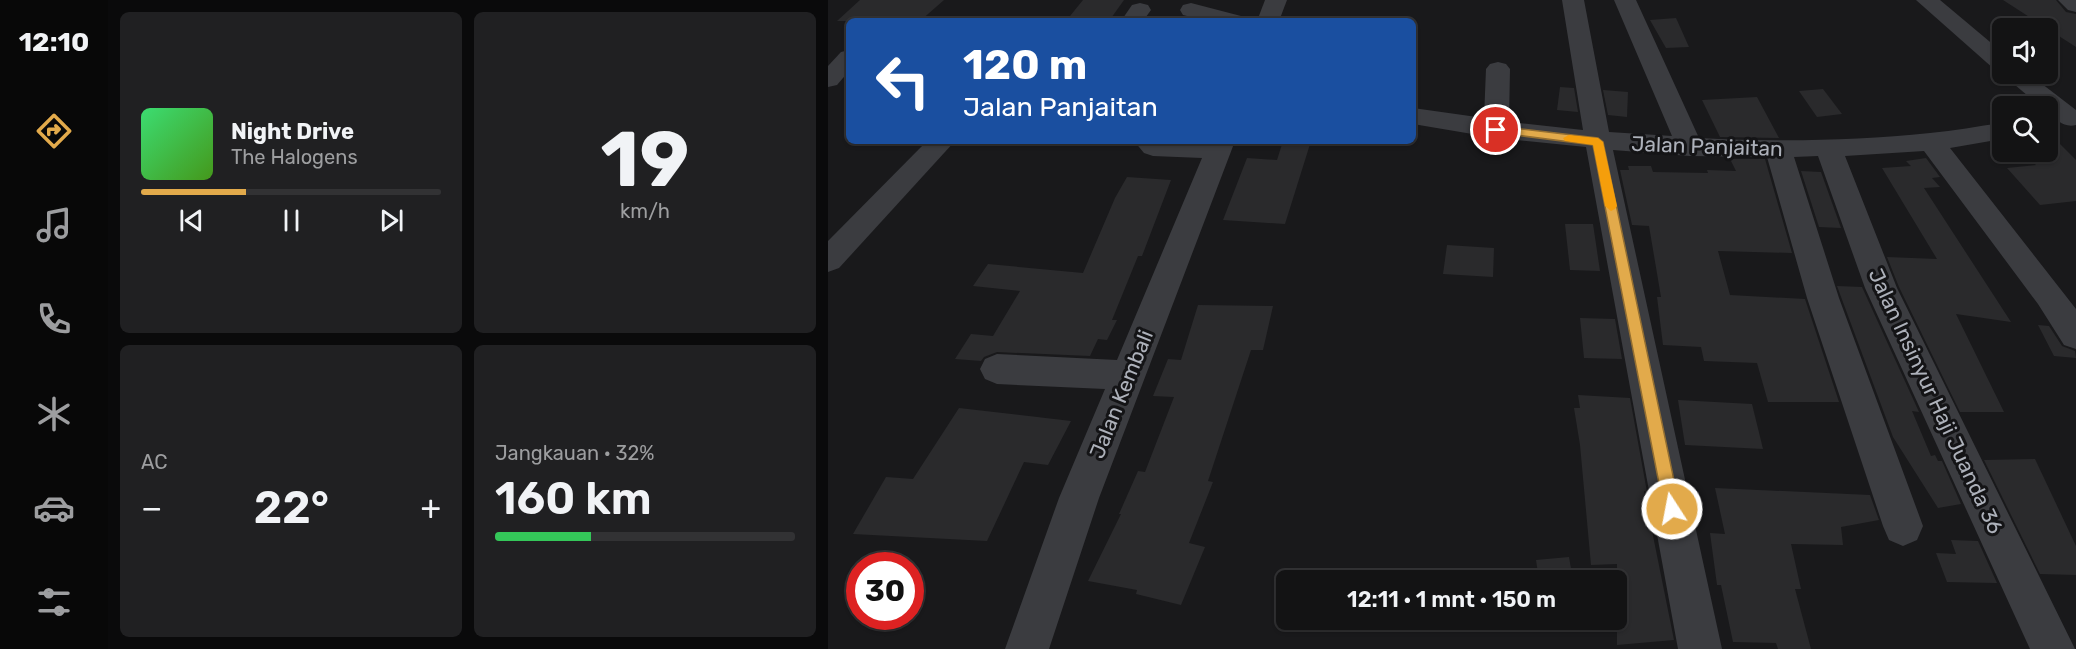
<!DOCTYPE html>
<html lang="id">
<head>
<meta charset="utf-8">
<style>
	:root { --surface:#131314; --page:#202022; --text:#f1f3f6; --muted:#9d9ea0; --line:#323234; --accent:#e2aa4b }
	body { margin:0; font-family:Rubik,sans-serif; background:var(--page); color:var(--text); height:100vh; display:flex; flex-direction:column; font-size:22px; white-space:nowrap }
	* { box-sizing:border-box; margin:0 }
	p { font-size:20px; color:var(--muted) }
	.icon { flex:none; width:33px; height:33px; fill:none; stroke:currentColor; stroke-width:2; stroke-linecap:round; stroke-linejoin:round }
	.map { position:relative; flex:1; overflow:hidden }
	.drawer { display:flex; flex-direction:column; gap:12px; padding:12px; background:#0a0a0b; width:720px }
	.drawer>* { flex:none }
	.top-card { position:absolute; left:18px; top:18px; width:570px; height:126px; border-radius:9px; box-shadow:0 2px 4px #0004,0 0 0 2px var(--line); background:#1a4fa0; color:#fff; overflow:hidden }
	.buttons { position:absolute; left:1164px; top:18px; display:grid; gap:12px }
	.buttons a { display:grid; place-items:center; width:66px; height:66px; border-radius:9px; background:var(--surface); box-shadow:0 2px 4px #0004,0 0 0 2px var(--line); font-size:30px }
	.speed { position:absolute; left:18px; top:552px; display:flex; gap:12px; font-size:30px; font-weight:700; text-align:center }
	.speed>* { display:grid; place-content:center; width:78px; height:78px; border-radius:50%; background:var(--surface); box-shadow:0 2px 4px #0004,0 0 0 2px var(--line); line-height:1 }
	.speed .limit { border:9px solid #d22; background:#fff; color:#111 }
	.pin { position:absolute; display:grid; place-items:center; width:51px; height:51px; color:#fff; margin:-26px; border:3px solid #fff; border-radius:50%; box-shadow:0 2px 6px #0007 }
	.me { position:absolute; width:66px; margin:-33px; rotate:349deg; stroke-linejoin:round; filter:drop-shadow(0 0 4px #0008) }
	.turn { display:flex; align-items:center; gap:21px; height:126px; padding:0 18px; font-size:27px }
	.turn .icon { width:78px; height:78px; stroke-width:2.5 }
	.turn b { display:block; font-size:42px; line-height:51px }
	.big { font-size:45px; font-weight:600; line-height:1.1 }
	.drawer .tile { flex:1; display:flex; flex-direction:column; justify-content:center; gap:9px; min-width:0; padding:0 21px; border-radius:9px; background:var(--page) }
	.drawer .dial { align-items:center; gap:0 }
	.dial b { font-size:78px; line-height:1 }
	.song { display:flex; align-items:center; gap:18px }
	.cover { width:72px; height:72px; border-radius:9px; background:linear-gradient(135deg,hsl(140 70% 55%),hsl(100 70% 35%)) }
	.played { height:6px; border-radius:3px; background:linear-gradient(90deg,var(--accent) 35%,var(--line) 35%) }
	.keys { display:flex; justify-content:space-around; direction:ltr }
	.heat { display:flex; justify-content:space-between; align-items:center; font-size:33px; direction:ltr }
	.charge { height:9px; border-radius:4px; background:linear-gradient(90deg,#34c759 32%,var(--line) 0) }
	.drawer .tiles { flex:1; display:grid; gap:12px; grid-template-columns:repeat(2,1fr) }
	.trip { position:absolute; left:448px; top:570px; width:351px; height:60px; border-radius:9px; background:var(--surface); box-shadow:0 2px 4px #0004,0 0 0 2px var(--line); font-weight:600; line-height:60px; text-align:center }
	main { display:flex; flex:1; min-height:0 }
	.menu { display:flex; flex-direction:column; width:108px; justify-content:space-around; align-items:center; background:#080808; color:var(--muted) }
	.menu .icon { width:42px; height:42px }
	.menu .on { color:var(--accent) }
	.menu b { font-size:27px; color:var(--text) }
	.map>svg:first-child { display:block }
	.building { fill:#2a2a2c }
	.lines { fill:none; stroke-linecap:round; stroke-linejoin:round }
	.minor { fill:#3b3c40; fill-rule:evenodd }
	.route { fill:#e2aa4b; stroke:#936e31; stroke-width:1.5 }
	.slow { fill:#f59e0b }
	.labels { text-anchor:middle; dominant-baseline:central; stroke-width:6; stroke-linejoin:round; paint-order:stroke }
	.street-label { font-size:21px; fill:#adb1ba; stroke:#141416 }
</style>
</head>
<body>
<main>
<nav class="menu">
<b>12:10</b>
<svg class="icon on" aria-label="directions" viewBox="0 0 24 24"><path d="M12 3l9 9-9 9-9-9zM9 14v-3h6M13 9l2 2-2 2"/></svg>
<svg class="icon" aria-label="music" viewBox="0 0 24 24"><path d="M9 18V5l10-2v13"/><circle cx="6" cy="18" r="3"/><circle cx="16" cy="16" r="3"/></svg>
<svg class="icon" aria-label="phone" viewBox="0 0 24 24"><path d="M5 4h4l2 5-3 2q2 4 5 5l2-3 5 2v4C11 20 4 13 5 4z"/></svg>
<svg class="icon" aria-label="climate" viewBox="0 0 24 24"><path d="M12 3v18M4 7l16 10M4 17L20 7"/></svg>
<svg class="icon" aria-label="car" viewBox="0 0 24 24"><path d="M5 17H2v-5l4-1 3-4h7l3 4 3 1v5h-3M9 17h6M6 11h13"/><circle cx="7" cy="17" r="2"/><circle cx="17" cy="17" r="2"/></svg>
<svg class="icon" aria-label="filters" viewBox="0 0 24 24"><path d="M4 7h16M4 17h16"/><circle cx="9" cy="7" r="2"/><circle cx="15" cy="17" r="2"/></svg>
</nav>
<section class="drawer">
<div class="tiles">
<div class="tile">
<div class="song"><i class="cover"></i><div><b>Night Drive</b><p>The Halogens</p></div></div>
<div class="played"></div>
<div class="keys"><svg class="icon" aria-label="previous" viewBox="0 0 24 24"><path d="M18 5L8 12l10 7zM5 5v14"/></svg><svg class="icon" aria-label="pause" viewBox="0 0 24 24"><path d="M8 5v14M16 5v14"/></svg><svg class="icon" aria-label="next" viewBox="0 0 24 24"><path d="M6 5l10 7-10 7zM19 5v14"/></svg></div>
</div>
<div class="tile dial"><b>19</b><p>km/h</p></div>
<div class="tile"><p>AC</p>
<div class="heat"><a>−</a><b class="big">22°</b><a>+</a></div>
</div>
<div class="tile"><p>Jangkauan · 32%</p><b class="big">160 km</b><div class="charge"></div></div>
</div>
</section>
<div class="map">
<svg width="1248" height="649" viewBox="0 0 1248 649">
	<rect width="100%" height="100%" fill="#19191b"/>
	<!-- building -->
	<g class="building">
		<polygon points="32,0 116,0 92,21 9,21"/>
		<polygon points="255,0 296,0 281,21 238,21"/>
		<polygon points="1175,0 1228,0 1238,12 1248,14 1248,47"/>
		<polygon points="848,18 861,47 838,48 822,20"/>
		<polygon points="732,87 746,88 750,112 729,110"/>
		<polygon points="995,89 1014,114 989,117 971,91"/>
		<polygon points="775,90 800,92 799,117 780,115"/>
		<polygon points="929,97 951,138 892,137 874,100"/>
		<polygon points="1220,132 1248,160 1248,201 1212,205 1179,168 1208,165 1194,152 1220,152"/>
		<polygon points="455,141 483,141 457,224 395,220 419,158 449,160"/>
		<polygon points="1098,158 1112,177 1104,178 1112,187 1096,188 1183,322 1128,314 1176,412 1132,412 1071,287 1059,257 1109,259 1054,168 1083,166 1078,161"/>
		<polygon points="902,159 937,159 964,253 890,251 902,295 977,299 1011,402 940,402 929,363 876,361 873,347 835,345 829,297 833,297 821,226 804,225 792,170 801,170 800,166 823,166 825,172 880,173 879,170 908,171"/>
		<polygon points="973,171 993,172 1013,228 991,227"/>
		<polygon points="299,177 343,180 314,256 310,256 284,320 289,320 279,340 270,339 262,356 169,352 156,357 153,361 127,359 143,334 165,336 192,291 145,286 160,264 255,273 287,198"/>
		<polygon points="737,224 765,224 772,271 742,270"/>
		<polygon points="619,245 666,248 665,277 615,274"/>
		<polygon points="1009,286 1034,287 1091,412 1084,411 1103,456 1107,455 1110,461 1114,461 1133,504 1110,508 1065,437"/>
		<polygon points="370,305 445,306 435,350 423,350 380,481 385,482 361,543 377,547 353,605 308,594 309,590 260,581 293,514 291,514 310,471 317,472 346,397 325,396 340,359 353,360"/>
		<polygon points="752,318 787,319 794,359 756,358"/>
		<polygon points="1210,325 1221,326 1234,346 1247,351 1248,358 1226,356"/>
		<polygon points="750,395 802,398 819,492 816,491 846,640 789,645 789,564 763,565 752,445 746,408 752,408"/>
		<polygon points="850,400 924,404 935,449 857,445"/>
		<polygon points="131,408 243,421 220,465 196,462 159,541 25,534 58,477 85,479"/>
		<polygon points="1207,459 1248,546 1248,575 1212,574 1156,460"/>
		<polygon points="887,488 1042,495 1051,520 1013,527 1015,545 963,544 973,589 967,589 983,649 950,649 948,643 905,642 893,585 889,585 882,533 897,534"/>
		<polygon points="1123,540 1150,541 1169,583 1119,582 1108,553 1128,554"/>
		<polygon points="741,557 745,580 711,580 708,560"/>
		<polygon points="717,620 752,620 753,628 718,631"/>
	</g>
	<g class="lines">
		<!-- minor -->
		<g class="minor">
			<polygon points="437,0 459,0 451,21 429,21"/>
			<path d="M734,0H756L781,132L844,136L786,0H808L871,138C947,142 1026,141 1102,133C1126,131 1150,126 1174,123V139L1122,148L1248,309V349L1236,345L1210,304L1096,151L1017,156L1069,288L1247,649H1202L1037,288L990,156L966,157L1011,298L1095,526L1089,540L1075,546L1061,540L1055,526L979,298L939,157L862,156L785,150L894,649H850L758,147L668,138L585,124V108L656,118L658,69L662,64L670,62L678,64L682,69L681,122L755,130Z"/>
			<polygon points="1088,0 1112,0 1174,52 1174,71 1166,69"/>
			<polygon points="1230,0 1248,0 1248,12 1240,10"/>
			<polygon points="312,3 320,5 323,10 315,21 293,21 304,5"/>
			<polygon points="363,3 413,16 416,21 379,21 355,15 352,10 355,5"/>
			<polygon points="21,50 21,71 9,85 0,87 0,66 13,52"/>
			<path d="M1174,74H1201L1248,110V125C1236,128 1229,120 1220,113V106H1212Z"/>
			<polygon points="99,141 127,141 11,268 0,272 0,241"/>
			<polygon points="306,141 407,141 271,498 221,649 177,649 231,498 277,389 169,384 157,379 152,369 157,359 169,354 289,360 374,158 325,156 316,153"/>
		</g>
	</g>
	<!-- route -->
	<polygon class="route" points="668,126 770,138 775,142 852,509 850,515 844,517 838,515 836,509 765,145 664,132 664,127"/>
	<!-- slow -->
	<polygon class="slow" points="741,135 770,138 775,142 789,206 787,209 783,211 777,206 765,145 737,141 735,138"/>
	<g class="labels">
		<!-- street labels -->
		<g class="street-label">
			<text transform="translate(879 146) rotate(2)">Jalan Panjaitan</text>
			<text transform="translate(293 394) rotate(-68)">Jalan Kembali</text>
			<text transform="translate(1108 401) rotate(65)">Jalan Insinyur Haji Juanda 36</text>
		</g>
	</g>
</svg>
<div class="buttons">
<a><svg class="icon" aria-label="sound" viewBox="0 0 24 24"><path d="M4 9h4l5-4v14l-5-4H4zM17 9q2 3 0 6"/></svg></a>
<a><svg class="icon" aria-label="search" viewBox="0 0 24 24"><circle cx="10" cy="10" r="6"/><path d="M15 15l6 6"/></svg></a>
</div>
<div class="speed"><div class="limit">30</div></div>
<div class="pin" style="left:668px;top:130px;background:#d93025"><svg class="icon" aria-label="arrive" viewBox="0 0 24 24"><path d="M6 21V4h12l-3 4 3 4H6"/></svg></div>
<svg class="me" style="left:844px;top:509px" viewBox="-20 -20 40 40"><circle r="17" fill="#e2aa4b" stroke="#fff" stroke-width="3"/><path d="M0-11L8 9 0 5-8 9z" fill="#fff"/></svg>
<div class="trip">12:11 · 1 mnt · 150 m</div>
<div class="top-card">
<div class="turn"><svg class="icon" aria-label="left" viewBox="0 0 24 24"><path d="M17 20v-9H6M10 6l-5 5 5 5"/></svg><div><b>120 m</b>Jalan Panjaitan</div></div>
</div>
</div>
</main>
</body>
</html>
